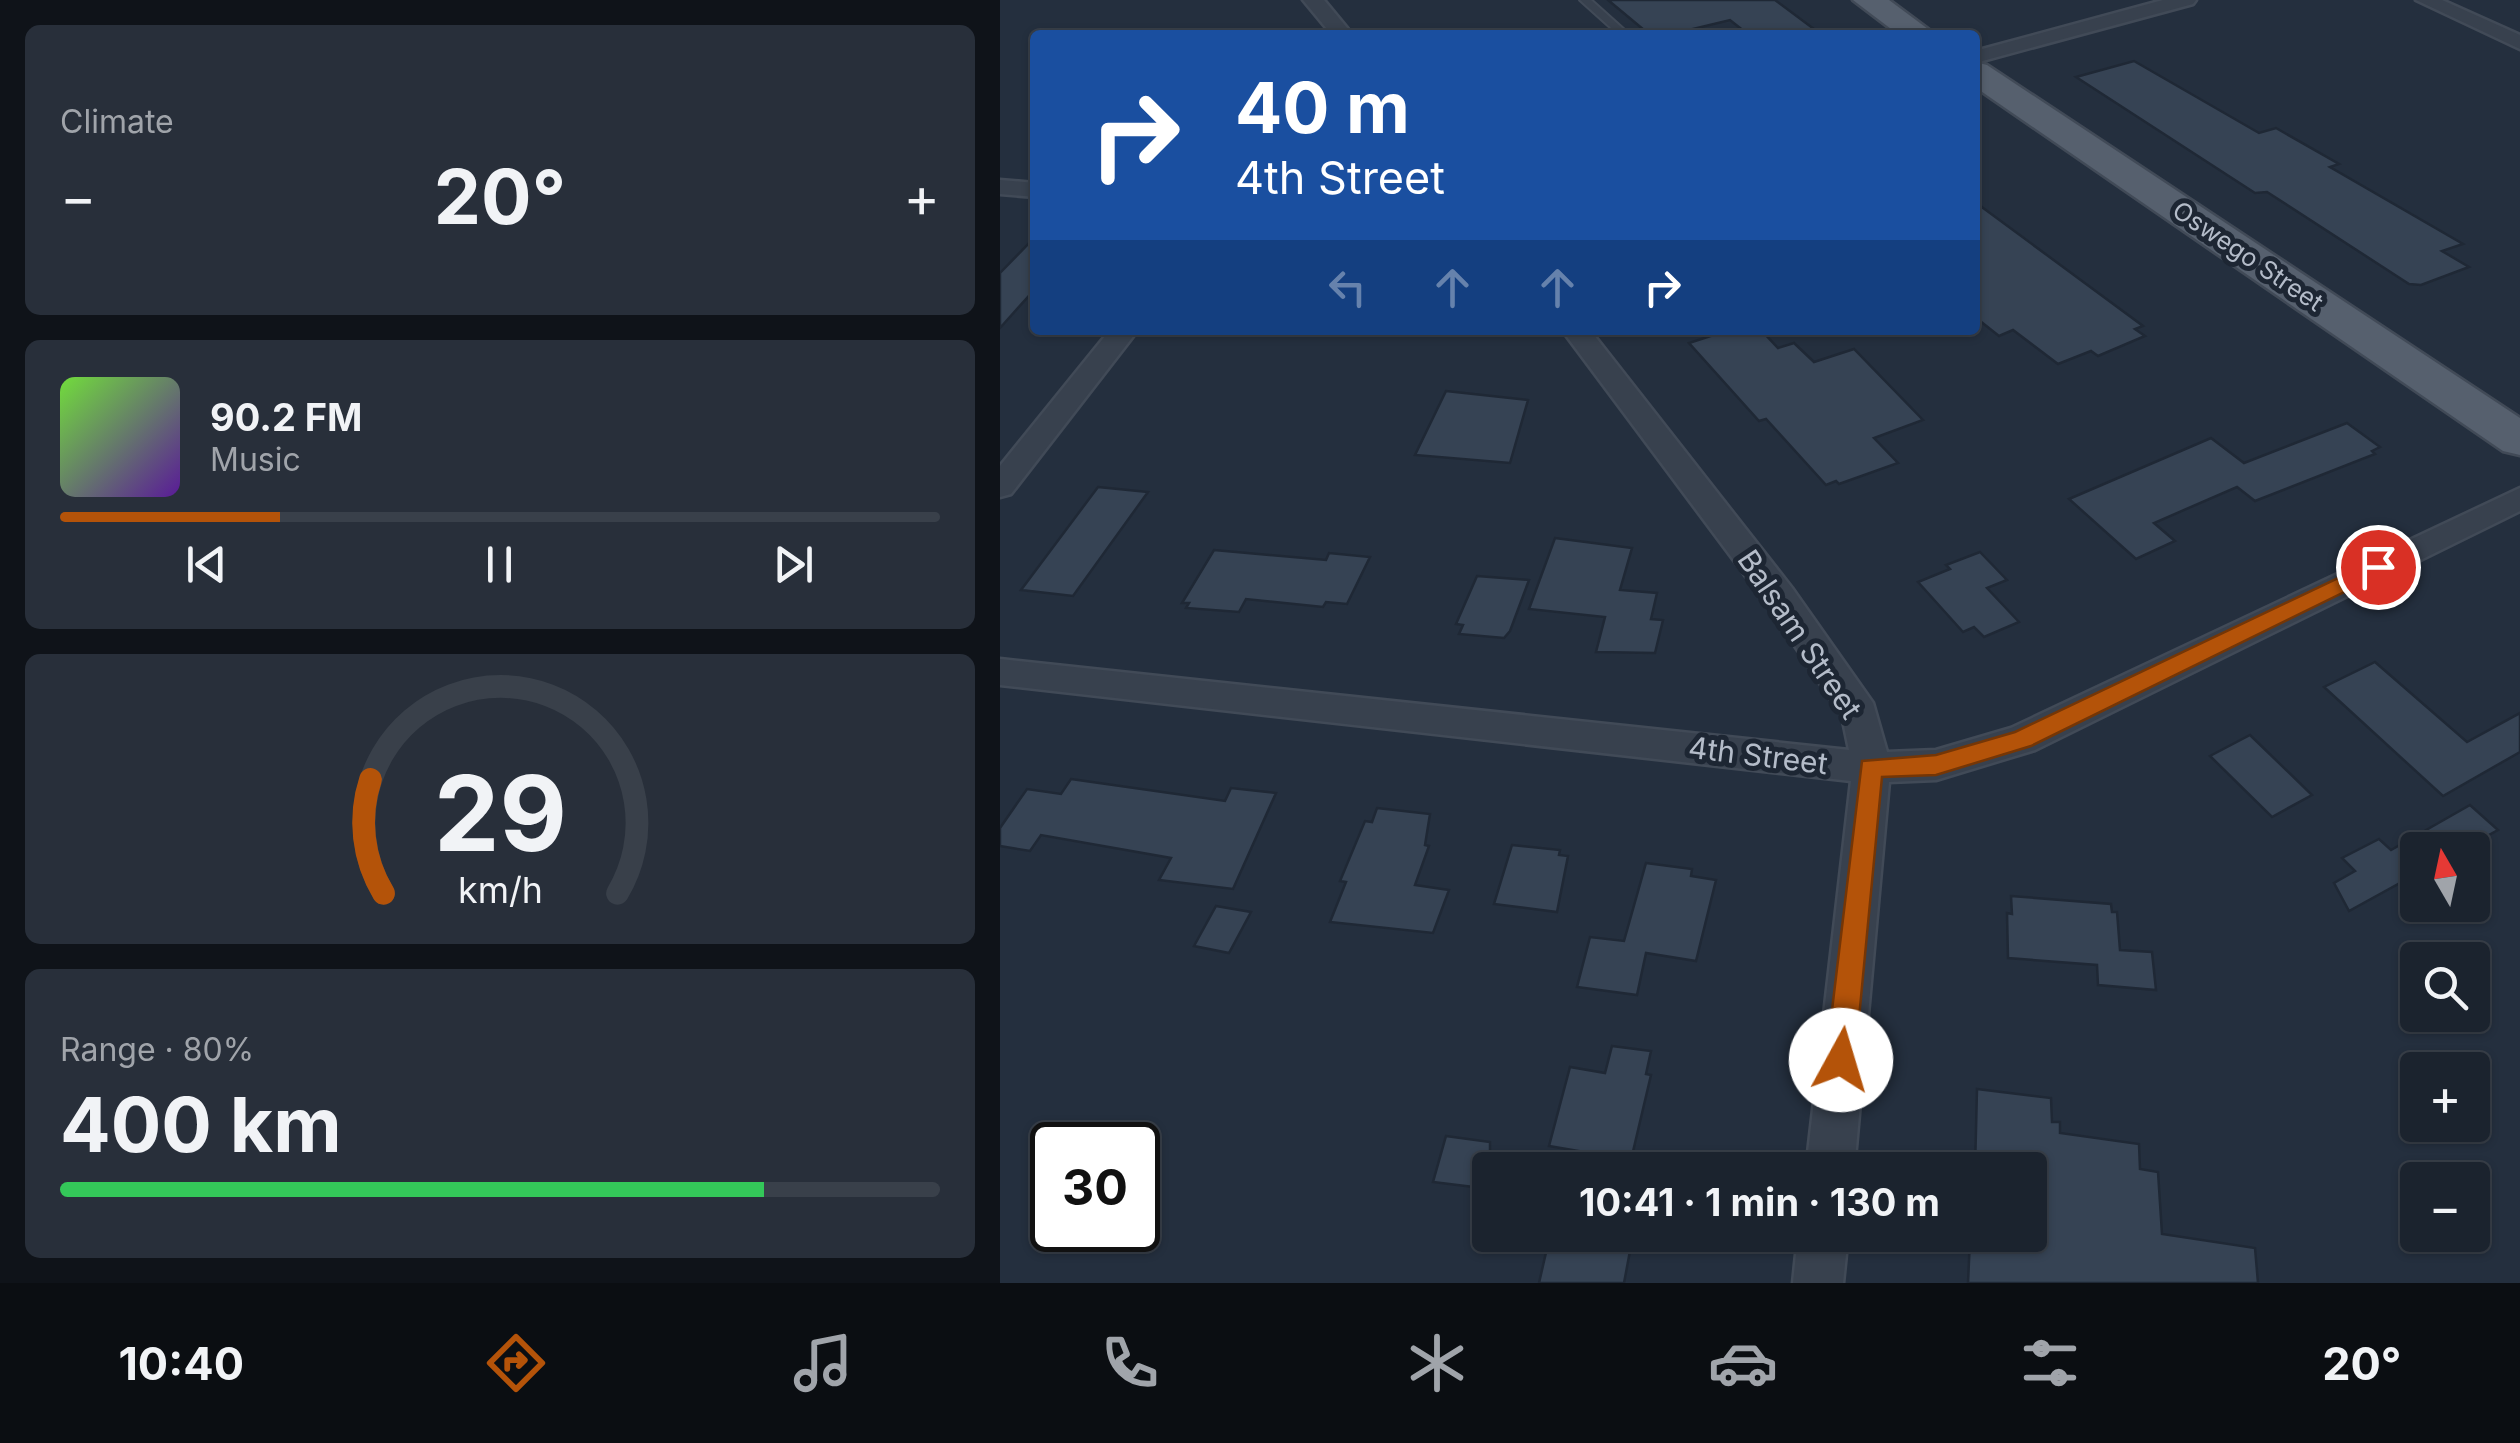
<!DOCTYPE html>
<html lang="en">
<head>
<meta charset="utf-8">
<style>
	:root { --surface:#1b232e; --page:#282f3a; --text:#f1f3f6; --muted:#a0a4aa; --line:#39404a; --accent:#b45309 }
	body { margin:0; font-family:Inter,sans-serif; background:var(--page); color:var(--text); height:100vh; display:flex; flex-direction:column; font-size:38px; white-space:nowrap }
	* { box-sizing:border-box; margin:0 }
	p { font-size:32px; color:var(--muted) }
	.icon { flex:none; width:55px; height:55px; fill:none; stroke:currentColor; stroke-width:2; stroke-linecap:round; stroke-linejoin:round }
	.map { position:relative; flex:1; overflow:hidden }
	.side { display:flex; flex-direction:column; gap:25px; padding:25px; background:#0f1319; width:1000px }
	.side>* { flex:none }
	.top-card { position:absolute; left:30px; top:30px; width:950px; height:305px; border-radius:10px; box-shadow:0 2px 8px #0004,0 0 0 2px var(--line); background:#1a4fa0; color:#fff; overflow:hidden }
	.needle { width:65px; rotate:351deg }
	.controls { position:absolute; left:1400px; top:832px; display:grid; gap:20px }
	.controls a { display:grid; place-items:center; width:90px; height:90px; border-radius:10px; background:var(--surface); box-shadow:0 2px 8px #0004,0 0 0 2px var(--line); font-size:50px }
	.speed { position:absolute; left:30px; top:1122px; display:flex; gap:20px; font-size:50px; font-weight:700; text-align:center }
	.speed>* { display:grid; place-content:center; width:130px; height:130px; border-radius:50%; background:var(--surface); box-shadow:0 2px 8px #0004,0 0 0 2px var(--line); line-height:1 }
	.speed .limit { border:5px solid #111; border-radius:15px; background:#fff; color:#111 }
	.pin { position:absolute; display:grid; place-items:center; width:85px; height:85px; color:#fff; margin:-42px; border:5px solid #fff; border-radius:50%; box-shadow:0 2px 10px #0007 }
	.me { position:absolute; width:110px; margin:-55px; rotate:6deg; stroke-linejoin:round; filter:drop-shadow(0 0 8px #0008) }
	.turn { display:flex; align-items:center; gap:35px; height:210px; padding:0 40px; font-size:45px }
	.turn .icon { width:130px; height:130px; stroke-width:2.5 }
	.turn b { display:block; font-size:70px; line-height:85px }
	.lanes { display:flex; align-items:center; height:95px; padding:0 40px; background:#0003; justify-content:center; gap:50px; direction:ltr }
	.lanes .off { opacity:.35 }
	.big { font-size:75px; font-weight:700; line-height:1.1 }
	.side .tile { flex:1; display:flex; flex-direction:column; justify-content:center; gap:15px; min-width:0; padding:0 35px; border-radius:15px; background:var(--page) }
	.side .dial { align-items:center; gap:0 }
	.dial svg { height:260px; overflow:visible; fill:none; stroke:var(--line); stroke-width:7; stroke-linecap:round; text-anchor:middle }
	.dial text { fill:var(--text); stroke:none }
	.song { display:flex; align-items:center; gap:30px }
	.cover { width:120px; height:120px; border-radius:15px; background:linear-gradient(135deg,hsl(100 70% 55%),hsl(270 70% 35%)) }
	.played { height:10px; border-radius:5px; background:linear-gradient(90deg,var(--accent) 25%,var(--line) 25%) }
	.keys { display:flex; justify-content:space-around; direction:ltr }
	.heat { display:flex; justify-content:space-between; align-items:center; font-size:55px; direction:ltr }
	.charge { height:15px; border-radius:8px; background:linear-gradient(90deg,#34c759 80%,var(--line) 0) }
	.trip { position:absolute; left:472px; top:1152px; width:575px; height:100px; border-radius:10px; background:var(--surface); box-shadow:0 2px 8px #0004,0 0 0 2px var(--line); font-weight:700; line-height:100px; text-align:center }
	.tab-bar { display:flex; height:160px; justify-content:space-around; align-items:center; background:#0b0e12; color:var(--muted) }
	.tab-bar .icon { width:70px; height:70px }
	.tab-bar .selected { color:var(--accent) }
	.tab-bar b { font-size:45px; color:var(--text) }
	main { display:flex; flex:1; min-height:0 }
	.map>svg:first-child { display:block }
	.building { fill:#364354; stroke:#1f2835; stroke-width:2.5 }
	.lines { fill:none; stroke-linecap:round; stroke-linejoin:round }
	.lane-casing { stroke:#414a57; stroke-width:4 }
	.street-casing { stroke:#414a57; stroke-width:5 }
	.primary-casing { stroke:#414a57; stroke-width:5 }
	.lane { fill:#38414e; fill-rule:evenodd }
	.street { fill:#38414e; fill-rule:evenodd }
	.primary { fill:#56606e; fill-rule:evenodd }
	.route { fill:#b45309; stroke:#753606; stroke-width:2.5 }
	.labels { text-anchor:middle; dominant-baseline:central; stroke-width:10; stroke-linejoin:round; paint-order:stroke }
	.far-street-label { font-size:25px; fill:#b4bcc9; stroke:#1d2633 }
	.street-label { font-size:30px; fill:#b4bcc9; stroke:#1d2633 }
</style>
</head>
<body>
<main>
<section class="side">
<div class="tile"><p>Climate</p>
<div class="heat"><a>−</a><b class="big">20°</b><a>+</a></div>
</div>
<div class="tile">
<div class="song"><i class="cover"></i><div><b>90.2 FM</b><p>Music</p></div></div>
<div class="played"></div>
<div class="keys"><svg class="icon" aria-label="previous" viewBox="0 0 24 24"><path d="M18 5L8 12l10 7zM5 5v14"/></svg><svg class="icon" aria-label="pause" viewBox="0 0 24 24"><path d="M8 5v14M16 5v14"/></svg><svg class="icon" aria-label="next" viewBox="0 0 24 24"><path d="M6 5l10 7-10 7zM19 5v14"/></svg></div>
</div>
<div class="tile dial"><svg viewBox="0 0 100 80">
<path d="M14 69A42 42 0 1 1 86 69"/>
<path d="M14 69A42 42 0 0 1 10 34" stroke="#b45309"/>
<text x="50" y="56" font-size="32" font-weight="700">29</text>
<text x="50" y="72" font-size="11">km/h</text>
</svg></div>
<div class="tile"><p>Range · 80%</p><b class="big">400 km</b><div class="charge"></div></div>
</section>
<div class="map">
<svg width="1520" height="1283" viewBox="0 0 1520 1283">
	<rect width="100%" height="100%" fill="#242f3e"/>
	<!-- building -->
	<g class="building">
		<polygon points="608,0 775,0 822,35 749,35 730,20 668,35 650,35"/>
		<polygon points="1134,61 1259,133 1276,128 1339,164 1330,167 1463,244 1442,251 1469,267 1421,285 1409,284 1267,192 1255,193 1076,77"/>
		<polygon points="975,202 1143,326 1135,329 1145,336 1098,356 1091,351 1058,364 1013,330 999,336 975,317"/>
		<polygon points="35,237 35,289 0,328 0,273"/>
		<polygon points="729,330 761,330 778,348 794,343 814,362 854,349 923,420 874,438 898,463 839,484 836,481 826,485 766,419 759,421 689,343"/>
		<polygon points="446,391 528,400 510,463 415,455"/>
		<polygon points="1347,423 1380,447 1372,451 1375,454 1255,501 1237,487 1154,523 1175,541 1136,559 1069,499 1211,438 1244,463"/>
		<polygon points="98,487 148,492 73,596 21,590"/>
		<polygon points="555,538 632,548 620,590 657,593 651,619 663,620 655,653 596,652 605,617 529,609"/>
		<polygon points="214,550 326,560 329,553 370,557 347,604 326,602 323,607 246,599 239,612 186,608 189,603 182,603"/>
		<polygon points="980,552 1007,580 987,588 1019,622 984,637 974,627 963,632 918,582 950,569 946,565"/>
		<polygon points="477,576 529,580 510,631 504,638 459,634 463,625 456,624"/>
		<polygon points="1375,662 1467,742 1520,713 1520,752 1443,796 1324,687"/>
		<polygon points="1250,735 1312,795 1272,817 1210,756"/>
		<polygon points="71,779 225,801 231,788 276,793 233,889 159,880 171,858 41,835 30,851 0,846 0,828 27,789 61,794"/>
		<polygon points="1470,805 1498,830 1461,850 1418,850 1418,873 1349,911 1334,883 1355,871 1342,858 1379,839 1391,850"/>
		<polygon points="377,808 430,814 425,845 429,846 415,885 449,890 433,933 330,922 346,882 340,881 365,821 372,822"/>
		<polygon points="512,845 560,850 559,855 568,856 557,912 494,904"/>
		<polygon points="646,863 692,869 691,876 716,880 696,961 646,953 637,995 577,987 590,937 624,941"/>
		<polygon points="1011,896 1111,904 1112,912 1117,912 1120,950 1152,952 1156,990 1098,985 1097,965 1008,958 1007,913 1012,914"/>
		<polygon points="216,906 251,912 229,953 194,946"/>
		<polygon points="612,1046 651,1051 646,1074 651,1075 631,1160 549,1146 570,1067 605,1073"/>
		<polygon points="977,1089 1051,1098 1052,1122 1060,1122 1060,1133 1139,1144 1140,1169 1158,1172 1162,1234 1255,1248 1258,1283 968,1283 970,1239 1030,1249 1030,1170 975,1170"/>
		<polygon points="446,1136 490,1142 490,1189 433,1182"/>
		<polygon points="550,1235 633,1235 624,1283 539,1283"/>
	</g>
	<g class="lines">
		<defs>
			<polygon id="lane" points="580,0 591,0 630,35 619,35"/>
			<g id="street">
				<polygon points="303,0 324,0 353,35 332,35"/>
				<polygon points="1163,0 1196,0 1193,4 975,63 975,51"/>
				<polygon points="1416,0 1442,0 1520,35 1520,49"/>
				<polygon points="0,180 35,183 35,197 0,194"/>
				<polygon points="110,330 138,330 11,494 0,497 0,466"/>
				<polygon points="562,330 590,330 792,588 873,703 887,752 936,750 1011,728 1520,488 1520,511 1035,750 936,780 889,782 854,1170 806,1170 851,781 0,685 0,659 849,750 842,716 768,606"/>
				<polygon points="798,1235 848,1235 843,1283 793,1283"/>
			</g>
			<g id="primary">
				<polygon points="853,0 889,0 936,35 899,35"/>
				<polygon points="975,62 987,65 1520,418 1520,455 1503,451 975,87"/>
			</g>
		</defs>
		<!-- lane casing -->
		<use href="#lane" class="lane-casing"/>
		<!-- street casing -->
		<use href="#street" class="street-casing"/>
		<!-- primary casing -->
		<use href="#primary" class="primary-casing"/>
		<!-- lane -->
		<use href="#lane" class="lane"/>
		<!-- street -->
		<use href="#street" class="street"/>
		<!-- primary -->
		<use href="#primary" class="primary"/>
	</g>
	<!-- route -->
	<polygon class="route" points="1378,559 1389,567 1385,572 1031,746 936,775 882,777 855,1060 851,1070 841,1074 830,1070 826,1060 862,761 936,755 1015,732"/>
	<g class="labels">
		<!-- far-street labels -->
		<g class="far-street-label">
			<text transform="translate(1248 256) rotate(34)">Oswego Street</text>
		</g>
		<!-- street labels -->
		<g class="street-label">
			<text transform="translate(800 634) rotate(56)">Balsam Street</text>
			<text transform="translate(758 755) rotate(7)">4th Street</text>
		</g>
	</g>
</svg>
<div class="controls">
<a><svg class="needle" viewBox="-14 -14 28 28"><path d="M0-13l5 13h-10z" fill="#e53935"/><path d="M0 13l5-13h-10z" fill="#a0a4aa"/></svg></a>
<a><svg class="icon" aria-label="search" viewBox="0 0 24 24"><circle cx="10" cy="10" r="6"/><path d="M15 15l6 6"/></svg></a>
<a>+</a>
<a>−</a>
</div>
<div class="speed"><div class="limit">30</div></div>
<div class="pin" style="left:1378px;top:567px;background:#d93025"><svg class="icon" aria-label="arrive" viewBox="0 0 24 24"><path d="M6 21V4h12l-3 4 3 4H6"/></svg></div>
<svg class="me" style="left:841px;top:1060px" viewBox="-20 -20 40 40"><circle r="19" fill="#fff"/><path d="M0-13L10 11 0 6-10 11z" fill="#b45309"/></svg>
<div class="trip">10:41 · 1 min · 130 m</div>
<div class="top-card">
<div class="turn"><svg class="icon" aria-label="right" viewBox="0 0 24 24"><path d="M7 20v-9h11M14 6l5 5-5 5"/></svg><div><b>40 m</b>4th Street</div></div>
<div class="lanes"><svg class="icon off" aria-label="left" viewBox="0 0 24 24"><path d="M17 20v-9H6M10 6l-5 5 5 5"/></svg><svg class="icon off" aria-label="ahead" viewBox="0 0 24 24"><path d="M12 20V5M6 11l6-6 6 6"/></svg><svg class="icon off" aria-label="ahead" viewBox="0 0 24 24"><path d="M12 20V5M6 11l6-6 6 6"/></svg><svg class="icon" aria-label="right" viewBox="0 0 24 24"><path d="M7 20v-9h11M14 6l5 5-5 5"/></svg></div>
</div>
</div>
</main>
<nav class="tab-bar">
<b>10:40</b>
<svg class="icon selected" aria-label="directions" viewBox="0 0 24 24"><path d="M12 3l9 9-9 9-9-9zM9 14v-3h6M13 9l2 2-2 2"/></svg>
<svg class="icon" aria-label="music" viewBox="0 0 24 24"><path d="M9 18V5l10-2v13"/><circle cx="6" cy="18" r="3"/><circle cx="16" cy="16" r="3"/></svg>
<svg class="icon" aria-label="phone" viewBox="0 0 24 24"><path d="M5 4h4l2 5-3 2q2 4 5 5l2-3 5 2v4C11 20 4 13 5 4z"/></svg>
<svg class="icon" aria-label="climate" viewBox="0 0 24 24"><path d="M12 3v18M4 7l16 10M4 17L20 7"/></svg>
<svg class="icon" aria-label="car" viewBox="0 0 24 24"><path d="M5 17H2v-5l4-1 3-4h7l3 4 3 1v5h-3M9 17h6M6 11h13"/><circle cx="7" cy="17" r="2"/><circle cx="17" cy="17" r="2"/></svg>
<svg class="icon" aria-label="filters" viewBox="0 0 24 24"><path d="M4 7h16M4 17h16"/><circle cx="9" cy="7" r="2"/><circle cx="15" cy="17" r="2"/></svg>
<b>20°</b>
</nav>
</body>
</html>
